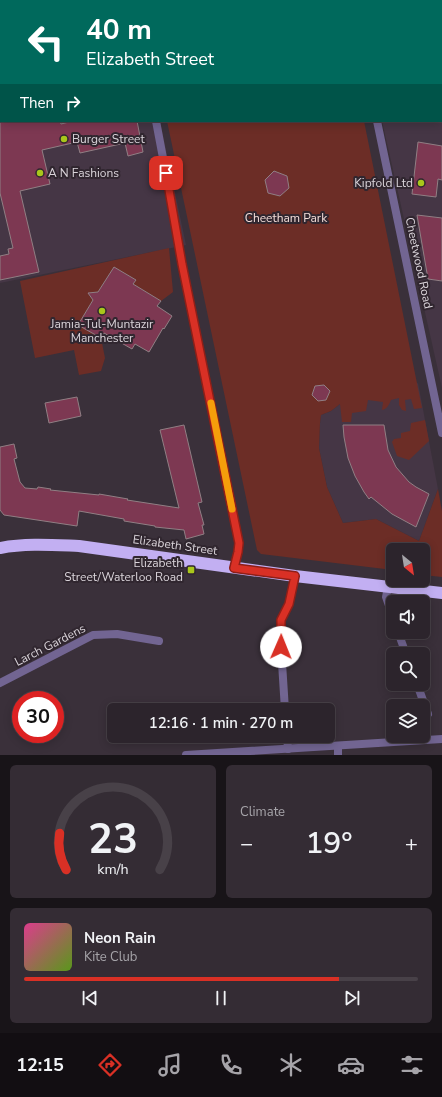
<!DOCTYPE html>
<html lang="en">
<head>
<meta charset="utf-8">
<style>
	:root { --surface:#2c242c; --page:#342c34; --text:#f1f3f6; --muted:#a6a4a9; --line:#484148; --accent:#d93025 }
	body { margin:0; font-family:"Nunito Sans",sans-serif; background:var(--page); color:var(--text); height:100vh; display:flex; flex-direction:column; font-size:15px; white-space:nowrap }
	* { box-sizing:border-box; margin:0 }
	p { font-size:13px; color:var(--muted) }
	.icon { flex:none; width:22px; height:22px; fill:none; stroke:currentColor; stroke-width:2; stroke-linecap:round; stroke-linejoin:round }
	.map { position:relative; height:755px; overflow:hidden }
	.side { display:flex; flex-direction:column; gap:10px; padding:10px; background:#181418; flex:1 }
	.side>* { flex:none }
	.banner { position:absolute; left:0px; top:0px; width:442px; height:122px; box-shadow:0 2px 10px #0003,0 0 0 1px var(--line); background:#00695c; color:#fff; overflow:hidden }
	.needle { width:26px; rotate:150deg }
	.tools { position:absolute; left:386px; top:543px; display:grid; gap:8px }
	.tools a { display:grid; place-items:center; width:44px; height:44px; border-radius:6px; background:var(--surface); box-shadow:0 2px 10px #0003,0 0 0 1px var(--line); font-size:20px }
	.speed { position:absolute; left:12px; top:691px; display:flex; gap:8px; font-size:20px; font-weight:700; text-align:center }
	.speed>* { display:grid; place-content:center; width:52px; height:52px; border-radius:50%; background:var(--surface); box-shadow:0 2px 10px #0003,0 0 0 1px var(--line); line-height:1 }
	.speed .limit { border:6px solid #d22; background:#fff; color:#111 }
	.pin { position:absolute; display:grid; place-items:center; width:34px; height:34px; color:#fff; margin:-17px; border-radius:8px; box-shadow:0 2px 6px #0006 }
	.me { position:absolute; width:44px; margin:-22px; rotate:1deg; stroke-linejoin:round; filter:drop-shadow(0 0 3px #0008) }
	.turn { display:flex; align-items:center; gap:14px; height:84px; padding:0 20px; font-size:18px }
	.turn .icon { width:52px; height:52px; stroke-width:2.5 }
	.turn b { display:block; font-size:28px; line-height:34px }
	.then { display:flex; align-items:center; height:38px; padding:0 20px; background:#0003; gap:8px; font-size:15px }
	.big { font-size:30px; font-weight:600; line-height:1.1 }
	.side .tile { flex:1; display:flex; flex-direction:column; justify-content:center; gap:6px; min-width:0; padding:0 14px; border-radius:6px; background:var(--page) }
	.side .dial { align-items:center; gap:0 }
	.dial svg { height:104px; overflow:visible; fill:none; stroke:var(--line); stroke-width:7; stroke-linecap:round; text-anchor:middle }
	.dial text { fill:var(--text); stroke:none }
	.song { display:flex; align-items:center; gap:12px }
	.cover { width:48px; height:48px; border-radius:6px; background:linear-gradient(135deg,hsl(330 70% 55%),hsl(90 70% 35%)) }
	.played { height:4px; border-radius:2px; background:linear-gradient(90deg,var(--accent) 80%,var(--line) 80%) }
	.keys { display:flex; justify-content:space-around; direction:ltr }
	.heat { display:flex; justify-content:space-between; align-items:center; font-size:22px; direction:ltr }
	.side .tiles { flex:1; display:grid; gap:10px; grid-template-columns:1fr 1fr }
	.tile:last-child { grid-column:span 2 }
	.trip { position:absolute; left:107px; top:703px; width:228px; height:40px; border-radius:6px; background:var(--surface); box-shadow:0 2px 10px #0003,0 0 0 1px var(--line); font-weight:600; line-height:40px; text-align:center }
	.tabs { display:flex; height:64px; justify-content:space-around; align-items:center; background:#120e12; color:var(--muted) }
	.tabs .icon { width:28px; height:28px }
	.tabs .active { color:var(--accent) }
	.tabs b { font-size:18px; color:var(--text) }
	.map>svg:first-child { display:block }
	.built { fill:#453645 }
	.green { fill:#6c2d26 }
	.building { fill:#7d3852; stroke:#907f84 }
	.lines { fill:none; stroke-linecap:round; stroke-linejoin:round }
	.street { stroke:#726592; stroke-width:8 }
	.highway { stroke:#c2aff2; stroke-width:12 }
	.route-casing { stroke:#8d1f18; stroke-width:10 }
	.route { stroke:#d93025; stroke-width:7 }
	.slow { stroke:#f59e0b; stroke-width:7 }
	.poi-dot { fill:#a9c71b; stroke:#30262f; stroke-width:1.5 }
	.labels { text-anchor:middle; dominant-baseline:central; stroke-width:4; stroke-linejoin:round; paint-order:stroke }
	.poi-label { font-size:12px; fill:#dad4da; stroke:#30262f; text-anchor:start }
	.park-label { font-size:12px; fill:#f3dcd8; stroke:#30262f }
	.street-label { font-size:12px; fill:#dad4da; stroke:#30262f }
</style>
</head>
<body>
<div class="map">
<svg width="442" height="755" viewBox="0 0 442 755">
	<rect width="100%" height="100%" fill="#3a303a"/>
	<!-- built -->
	<g class="built">
		<polygon points="0,0 442,0 442,388 382,121 441,121 441,1 1,1 1,121 160,121 186,245 0,283"/>
		<polygon points="418,383 438,489 419,541 376,519 343,523 327,487 319,448 320,423 321,415 331,411 340,404"/>
	</g>
	<!-- green -->
	<g class="green">
		<path d="M167,121H364L422,408L414,409L411,399L405,400L406,411L402,410L399,405V398L391,400C389,405 387,409 382,410L383,402L368,400L366,411L352,413L351,422H342L340,404L331,411L321,415L320,423L319,448L327,487L343,523L376,519L419,541L438,489L442,511V577L423,575V550H393V570L261,554L257,550Z"/>
		<polygon points="169,248 173,292 161,301 133,284 136,280 114,267 98,292 91,293 89,295 93,300 78,325 101,338 105,358 101,371 79,375 74,350 35,358 20,281"/>
		<polygon points="425,420 429,441 409,460 397,456 392,442 394,439 401,438 401,433 410,431 411,423"/>
	</g>
	<!-- building -->
	<g class="building">
		<polygon points="0,121 60,121 61,124 73,121 137,121 143,152 128,156 125,143 80,153 77,142 42,150 50,184 20,191 39,272 0,280 0,256 9,254 8,249 13,248 0,193"/>
		<polygon points="418,142 442,146 442,180 438,179 436,197 412,194"/>
		<polygon points="274,171 287,176 289,188 280,196 268,193 265,180"/>
		<polygon points="417,215 442,218 442,281 428,279"/>
		<polygon points="114,267 136,280 133,284 161,301 157,306 172,316 164,329 163,328 149,352 135,344 132,349 104,333 101,338 78,325 93,300 88,293 98,292"/>
		<polygon points="324,385 330,391 326,400 318,401 312,395 315,386"/>
		<polygon points="77,397 81,416 49,423 45,403"/>
		<polygon points="184,425 202,502 198,503 204,525 202,525 204,534 186,539 184,530 155,527 155,526 124,521 124,519 79,511 77,526 4,515 0,510 0,447 14,444 17,458 14,459 20,482 25,488 37,489 38,487 51,489 50,490 99,495 99,494 128,499 127,500 179,508 160,430"/>
		<polygon points="343,425 384,425 388,450 396,467 409,482 416,487 429,494 416,527 392,514 371,497 369,499 364,492 355,476 348,458 344,437"/>
	</g>
	<g class="lines">
		<!-- street -->
		<g class="street">
			<polyline points="133,0 133,1"/>
			<polyline points="352,0 352,1"/>
			<polyline points="441,66 442,66"/>
			<polyline points="156,121 163,158 182,264 239,543 238,552 234,568"/>
			<polyline points="377,121 442,433"/>
			<polyline points="388,587 386,597 393,617"/>
			<polyline points="398,632 406,654"/>
			<polyline points="0,683 93,635 117,634 159,641"/>
			<polyline points="417,684 428,714"/>
			<polyline points="285,710 281,647 281,620 289,604 295,576"/>
			<polyline points="287,736 288,749"/>
			<polyline points="338,746 338,755"/>
			<polyline points="186,755 442,739"/>
		</g>
		<!-- highway -->
		<path class="highway" d="M0,548C26,543 53,545 79,546L295,576L442,593"/>
	</g>
	<g class="lines">
		<defs>
			<polyline id="route" points="166,173 182,264 239,543 238,552 234,568 295,576 289,604 281,620 281,647"/>
		</defs>
		<!-- route casing -->
		<use href="#route" class="route-casing"/>
		<!-- route -->
		<use href="#route" class="route"/>
		<!-- slow -->
		<polyline class="slow" points="211,403 232,509"/>
	</g>
	<!-- markers -->
	<g class="poi-dot">
		<circle cx="64" cy="139" r="4"/>
		<circle cx="40" cy="173" r="4"/>
		<circle cx="421" cy="183" r="4"/>
		<circle cx="102" cy="311" r="4"/>
		<rect x="187" y="566" width="8" height="8" rx="2"/>
	</g>
	<g class="labels">
		<!-- poi labels -->
		<g class="poi-label">
			<text x="72" y="139">Burger Street</text>
			<text x="48" y="173">A N Fashions</text>
			<text x="413" y="183" text-anchor="end">Kipfold Ltd</text>
			<text x="102" y="324" text-anchor="middle">Jamia-Tul-Muntazir<tspan x="102" dy="14">Manchester</tspan></text>
			<text x="183" y="563" text-anchor="end">Elizabeth<tspan x="183" dy="14">Street/Waterloo Road</tspan></text>
		</g>
		<!-- park labels -->
		<g class="park-label">
			<text x="286" y="218">Cheetham Park</text>
		</g>
		<!-- street labels -->
		<g class="street-label">
			<text transform="translate(419 263) rotate(78)">Cheetwood Road</text>
			<text transform="translate(175 545) rotate(8)">Elizabeth Street</text>
			<text transform="translate(50 645) rotate(-27)">Larch Gardens</text>
		</g>
	</g>
</svg>
<div class="tools">
<a><svg class="needle" viewBox="-14 -14 28 28"><path d="M0-13l5 13h-10z" fill="#e53935"/><path d="M0 13l5-13h-10z" fill="#a6a4a9"/></svg></a>
<a><svg class="icon" aria-label="sound" viewBox="0 0 24 24"><path d="M4 9h4l5-4v14l-5-4H4zM17 9q2 3 0 6"/></svg></a>
<a><svg class="icon" aria-label="search" viewBox="0 0 24 24"><circle cx="10" cy="10" r="6"/><path d="M15 15l6 6"/></svg></a>
<a><svg class="icon" aria-label="layers" viewBox="0 0 24 24"><path d="M12 4l9 5-9 5-9-5zM3 14l9 5 9-5"/></svg></a>
</div>
<div class="speed"><div class="limit">30</div></div>
<div class="pin" style="left:166px;top:173px;background:#d93025"><svg class="icon" aria-label="arrive" viewBox="0 0 24 24"><path d="M6 21V4h12l-3 4 3 4H6"/></svg></div>
<svg class="me" style="left:281px;top:647px" viewBox="-20 -20 40 40"><circle r="19" fill="#fff"/><path d="M0-13L10 11 0 6-10 11z" fill="#d93025"/></svg>
<div class="trip">12:16 · 1 min · 270 m</div>
<div class="banner">
<div class="turn"><svg class="icon" aria-label="left" viewBox="0 0 24 24"><path d="M17 20v-9H6M10 6l-5 5 5 5"/></svg><div><b>40 m</b>Elizabeth Street</div></div>
<div class="then">Then<svg class="icon" aria-label="right" viewBox="0 0 24 24"><path d="M7 20v-9h11M14 6l5 5-5 5"/></svg></div>
</div>
</div>
<section class="side">
<div class="tiles">
<div class="tile dial"><svg viewBox="0 0 100 80">
<path d="M14 69A42 42 0 1 1 86 69"/>
<path d="M14 69A42 42 0 0 1 9 41" stroke="#d93025"/>
<text x="50" y="56" font-size="32" font-weight="700">23</text>
<text x="50" y="72" font-size="11">km/h</text>
</svg></div>
<div class="tile"><p>Climate</p>
<div class="heat"><a>−</a><b class="big">19°</b><a>+</a></div>
</div>
<div class="tile">
<div class="song"><i class="cover"></i><div><b>Neon Rain</b><p>Kite Club</p></div></div>
<div class="played"></div>
<div class="keys"><svg class="icon" aria-label="previous" viewBox="0 0 24 24"><path d="M18 5L8 12l10 7zM5 5v14"/></svg><svg class="icon" aria-label="pause" viewBox="0 0 24 24"><path d="M8 5v14M16 5v14"/></svg><svg class="icon" aria-label="next" viewBox="0 0 24 24"><path d="M6 5l10 7-10 7zM19 5v14"/></svg></div>
</div>
</div>
</section>
<nav class="tabs">
<b>12:15</b>
<svg class="icon active" aria-label="directions" viewBox="0 0 24 24"><path d="M12 3l9 9-9 9-9-9zM9 14v-3h6M13 9l2 2-2 2"/></svg>
<svg class="icon" aria-label="music" viewBox="0 0 24 24"><path d="M9 18V5l10-2v13"/><circle cx="6" cy="18" r="3"/><circle cx="16" cy="16" r="3"/></svg>
<svg class="icon" aria-label="phone" viewBox="0 0 24 24"><path d="M5 4h4l2 5-3 2q2 4 5 5l2-3 5 2v4C11 20 4 13 5 4z"/></svg>
<svg class="icon" aria-label="climate" viewBox="0 0 24 24"><path d="M12 3v18M4 7l16 10M4 17L20 7"/></svg>
<svg class="icon" aria-label="car" viewBox="0 0 24 24"><path d="M5 17H2v-5l4-1 3-4h7l3 4 3 1v5h-3M9 17h6M6 11h13"/><circle cx="7" cy="17" r="2"/><circle cx="17" cy="17" r="2"/></svg>
<svg class="icon" aria-label="filters" viewBox="0 0 24 24"><path d="M4 7h16M4 17h16"/><circle cx="9" cy="7" r="2"/><circle cx="15" cy="17" r="2"/></svg>
</nav>
</body>
</html>
